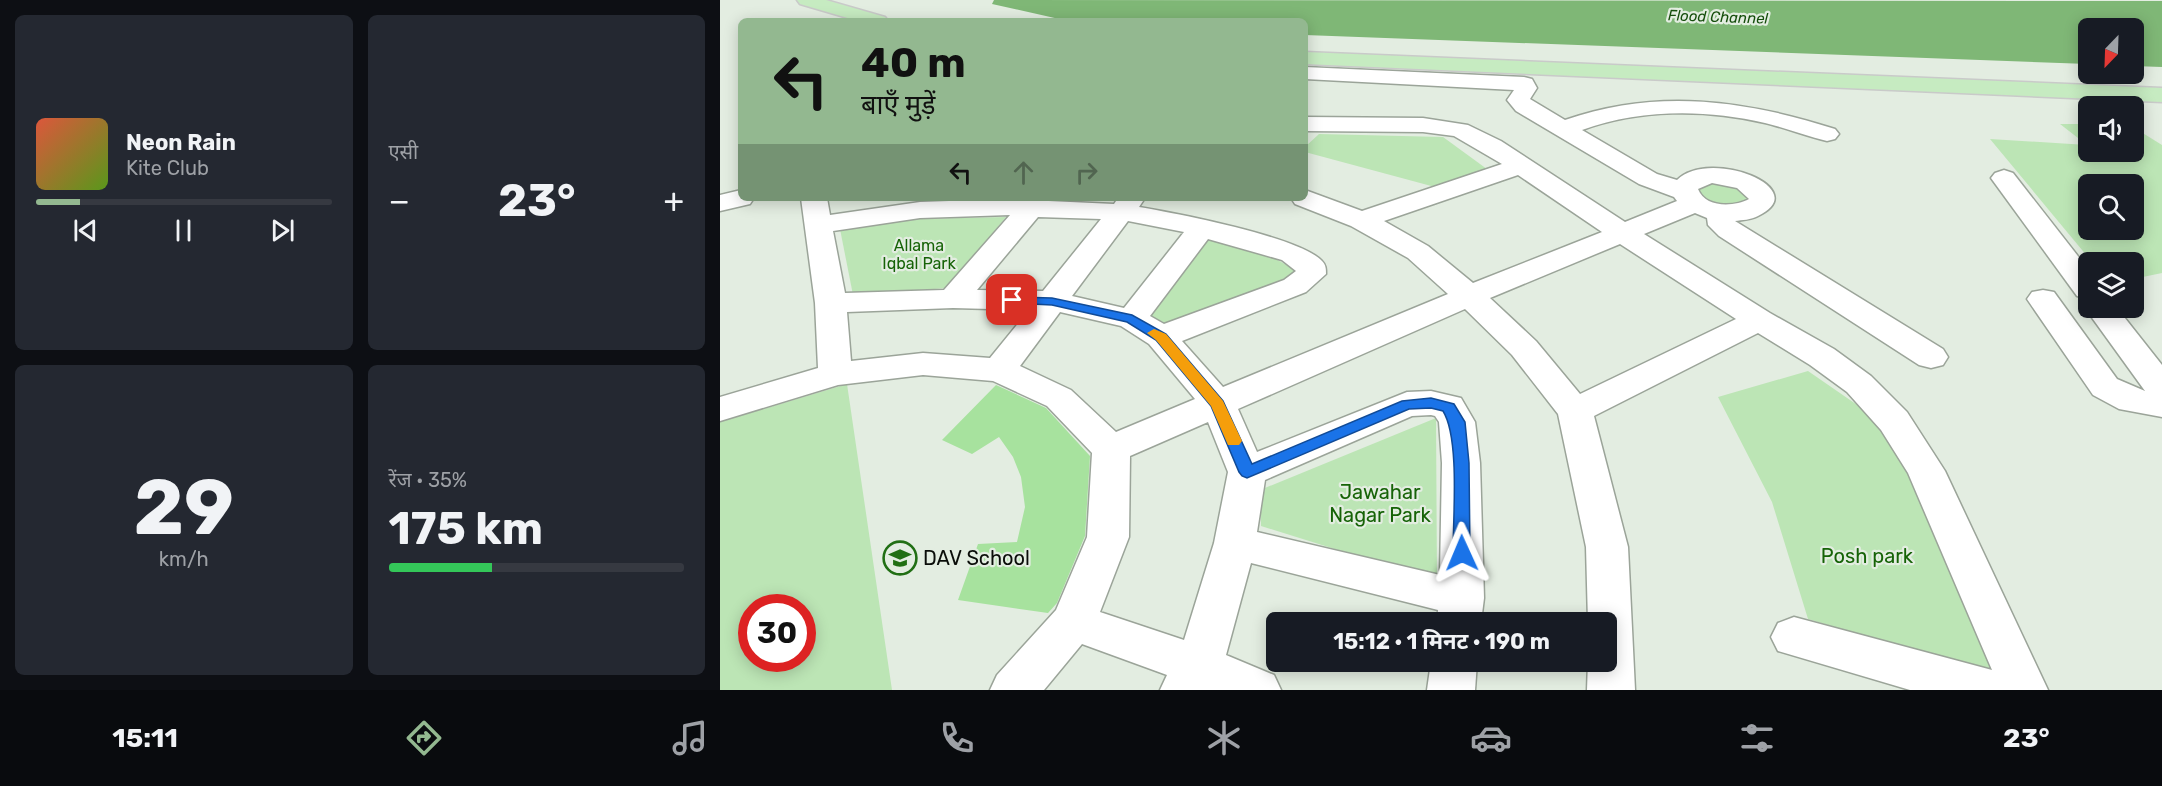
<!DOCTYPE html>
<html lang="hi">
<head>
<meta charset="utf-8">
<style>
	:root { --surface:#171b24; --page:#242831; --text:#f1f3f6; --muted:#9ea1a6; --line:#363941; --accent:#93b890 }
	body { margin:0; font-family:Rubik,"Noto Sans Devanagari",sans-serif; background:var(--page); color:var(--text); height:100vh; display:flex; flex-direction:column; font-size:22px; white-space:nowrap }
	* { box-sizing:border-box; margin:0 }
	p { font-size:20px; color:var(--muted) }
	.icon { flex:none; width:33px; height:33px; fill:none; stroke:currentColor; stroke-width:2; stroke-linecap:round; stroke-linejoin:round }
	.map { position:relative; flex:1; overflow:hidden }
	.panel { display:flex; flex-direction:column; gap:15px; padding:15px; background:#0d0f14; width:720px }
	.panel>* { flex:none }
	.guide { position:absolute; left:18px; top:18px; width:570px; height:183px; border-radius:9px; box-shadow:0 3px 15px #0003; background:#93b890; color:#111; overflow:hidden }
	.needle { width:39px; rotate:203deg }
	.fabs { position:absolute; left:1358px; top:18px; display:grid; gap:12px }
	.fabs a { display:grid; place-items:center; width:66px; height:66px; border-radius:9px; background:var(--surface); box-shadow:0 3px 15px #0003; font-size:30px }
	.speed { position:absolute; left:18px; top:594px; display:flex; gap:12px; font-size:30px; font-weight:700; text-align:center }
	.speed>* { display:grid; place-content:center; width:78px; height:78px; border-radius:50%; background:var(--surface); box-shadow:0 3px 15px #0003; line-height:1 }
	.speed .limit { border:9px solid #d22; background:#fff; color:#111 }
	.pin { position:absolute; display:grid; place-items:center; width:51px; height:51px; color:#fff; margin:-26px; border-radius:12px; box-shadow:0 3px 9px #0006 }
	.me { position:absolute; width:66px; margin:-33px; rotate:359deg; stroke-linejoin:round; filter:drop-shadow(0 0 4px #0008) }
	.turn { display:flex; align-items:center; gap:21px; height:126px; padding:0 24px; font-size:27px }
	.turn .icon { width:78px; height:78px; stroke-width:2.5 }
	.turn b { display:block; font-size:42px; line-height:51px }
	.lanes { display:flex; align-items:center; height:57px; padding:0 24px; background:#0003; justify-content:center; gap:30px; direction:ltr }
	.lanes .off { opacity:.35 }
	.big { font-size:45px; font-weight:700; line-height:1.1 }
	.panel .card { flex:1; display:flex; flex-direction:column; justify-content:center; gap:9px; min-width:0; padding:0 21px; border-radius:9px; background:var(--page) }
	.panel .dial { align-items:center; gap:0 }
	.dial b { font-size:78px; line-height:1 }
	.song { display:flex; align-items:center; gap:18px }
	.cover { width:72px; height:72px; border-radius:9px; background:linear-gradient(135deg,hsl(10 70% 55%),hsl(90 70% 35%)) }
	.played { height:6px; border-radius:3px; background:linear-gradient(90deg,var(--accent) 15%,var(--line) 15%) }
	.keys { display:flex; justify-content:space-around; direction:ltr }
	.heat { display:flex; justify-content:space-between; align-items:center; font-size:33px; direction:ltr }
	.charge { height:9px; border-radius:4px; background:linear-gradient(90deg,#34c759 35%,var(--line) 0) }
	.panel .tiles { flex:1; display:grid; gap:15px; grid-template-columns:repeat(2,1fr) }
	.trip { position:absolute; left:546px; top:612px; width:351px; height:60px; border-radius:9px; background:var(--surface); box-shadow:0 3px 15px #0003; font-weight:700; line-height:60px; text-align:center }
	.dock { display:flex; height:96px; justify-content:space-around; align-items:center; background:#090b0e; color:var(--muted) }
	.dock .icon { width:42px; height:42px }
	.dock .current { color:var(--accent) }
	.dock b { font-size:27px; color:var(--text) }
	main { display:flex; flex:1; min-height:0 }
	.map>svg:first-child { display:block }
	.green { fill:#bce5b5; fill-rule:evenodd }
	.water { fill:#7fb776 }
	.building { fill:#a7e29e }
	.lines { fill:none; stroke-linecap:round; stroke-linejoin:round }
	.minor-casing { stroke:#9ba499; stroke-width:3 }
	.major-casing { stroke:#c9cac9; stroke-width:3 }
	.minor { fill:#fff; fill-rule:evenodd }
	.major { fill:#c6ebc1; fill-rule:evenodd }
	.route { fill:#1a73e8; stroke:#114b97; stroke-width:1.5 }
	.slow { fill:#f59e0b }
	.labels { text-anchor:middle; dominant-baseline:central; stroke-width:4.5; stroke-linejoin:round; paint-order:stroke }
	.far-water-label { font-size:15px; font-style:italic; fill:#154e0c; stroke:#e3ede1 }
	.park-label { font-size:16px; fill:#166307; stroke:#e3ede1 }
	.near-park-label { font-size:20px; fill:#166307; stroke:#e3ede1 }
	.near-poi-label { font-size:20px; fill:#0a0d09; stroke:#e3ede1; text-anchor:start }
</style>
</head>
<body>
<main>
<section class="panel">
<div class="tiles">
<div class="card">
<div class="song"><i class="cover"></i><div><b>Neon Rain</b><p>Kite Club</p></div></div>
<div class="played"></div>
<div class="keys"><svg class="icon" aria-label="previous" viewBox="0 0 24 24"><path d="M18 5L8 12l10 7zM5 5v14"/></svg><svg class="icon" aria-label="pause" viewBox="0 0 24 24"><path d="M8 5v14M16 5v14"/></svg><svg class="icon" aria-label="next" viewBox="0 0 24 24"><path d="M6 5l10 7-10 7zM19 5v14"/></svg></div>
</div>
<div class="card"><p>एसी</p>
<div class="heat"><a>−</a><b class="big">23°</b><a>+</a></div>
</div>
<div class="card dial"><b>29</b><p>km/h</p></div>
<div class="card"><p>रेंज · 35%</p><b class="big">175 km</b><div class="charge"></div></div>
</div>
</section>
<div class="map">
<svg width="1442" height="690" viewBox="0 0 1442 690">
	<rect width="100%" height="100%" fill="#e3ede1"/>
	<!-- green -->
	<g class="green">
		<path d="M1340,124H1368V152H1413V127L1442,145V273L1413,279V262H1372L1270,139L1367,145ZM1413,184V230H1368V184Z"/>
		<polygon points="599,134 723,137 771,172 715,187 585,152 585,147"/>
		<polygon points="980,181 1018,182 1033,205 983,205 973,184"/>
		<polygon points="286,217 227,288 133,295 120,229 195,219"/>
		<polygon points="487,236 545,253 586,276 448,324 427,315"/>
		<polygon points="1088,371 1159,420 1213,518 1277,669 1261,670 1088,619 1052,502 998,397"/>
		<path d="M127,384L172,690H0V422ZM32,608H82V658H32Z"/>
		<polygon points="716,418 717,581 541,526 540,490"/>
	</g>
	<!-- water -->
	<polygon class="water" points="274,0 1442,1 1442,67 1413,66 1413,28 1368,28 1368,64 585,35 585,21 348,21 272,4"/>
	<!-- building -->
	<polygon class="building" points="276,385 326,408 370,456 365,536 337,603 328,613 238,600 258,544 297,542 305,507 301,477 293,457 279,437 252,454 222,440"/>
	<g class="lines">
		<defs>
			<g id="minor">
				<path d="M585,67L804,77L812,79L817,88L810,99L845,120C936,88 1025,100 1115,129L1119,134L1115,139L1107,141C1086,136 1066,128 1045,123C985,109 920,109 862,130L937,174L957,180C990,147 1095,189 1038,216C1031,220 1022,220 1015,221L1223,349L1228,357L1223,365L1211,368L1199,365L999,236L988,225L987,218L975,213L924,234L1050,313L1114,349L1151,376L1187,412L1225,471L1328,690H1190L1058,651L1051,637L1058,623L1074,617L1272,670L1188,473L1161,430L1127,392L1090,365L1038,333L874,416L908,547L915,690H867L868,662H886V622H868L866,547L838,414L792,355L745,309L518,409L537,452L687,392L711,391L741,398L755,422L760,463L764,598L761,622H717L718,610L531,563L506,655L554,675L561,690H440L447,675L362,644L324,690H270L277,675L336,610L367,537L372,453L327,406L273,381L203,375L118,385L0,421V397L98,368L95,303L81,198H107L110,215L200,202L287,199L394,204L398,198H425L419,207C455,213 580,237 602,261C606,265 606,269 606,274L586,292L462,341L503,387L728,294L688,258L631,226L575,204L571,198H585V190L642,211L782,164L734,136L703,132L585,131V117L703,118L748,125L781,141L905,222L957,201L954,197L919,184L796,111L787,100L794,90L585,79ZM798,175L882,232L753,283L708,246L664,221ZM992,183L1017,188L1029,199C1014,207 985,208 978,189ZM290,215L224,290L125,293L113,231L200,218ZM318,217L381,219L323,291L257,290ZM408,221L464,232L404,308L352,296ZM488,239L562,260L576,271L564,280L444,324L430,316ZM900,244L1016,319L860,394L816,341L770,298ZM233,308L309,310L270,358L203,353L131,361L127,312ZM340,312L401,326L429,344L475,399L396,432L351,390L300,366ZM711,415L715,416L719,422L722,463L720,575L537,532L545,480L692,416ZM488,422L508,472L494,543L464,640L380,612L409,537L410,456Z"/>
				<polygon points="1284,170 1293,173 1368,269 1368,299 1357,296 1271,178 1275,173"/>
				<polygon points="21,190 21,198 34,198 30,204 0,211 0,195"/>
				<polygon points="1323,290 1334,292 1397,379 1425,391 1365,308 1368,304 1368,308 1397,308 1442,365 1442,417 1399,409 1373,395 1307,299 1312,292"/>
				<polygon points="711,662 757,662 755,690 707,690"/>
			</g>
			<g id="major">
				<polygon points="77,0 106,0 165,17 168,21 138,21 80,4"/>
				<polygon points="585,52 1442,88 1442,102 585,64"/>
			</g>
		</defs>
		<!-- minor casing -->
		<use href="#minor" class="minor-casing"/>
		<!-- major casing -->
		<use href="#major" class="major-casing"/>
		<!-- minor -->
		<use href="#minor" class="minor"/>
		<!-- major -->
		<use href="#major" class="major"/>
	</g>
	<!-- route -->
	<path class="route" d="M292,297L332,298L412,315L446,334L503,401L532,464L682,401L711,398L734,404L745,422L749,463L750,553L748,558L742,560L736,558L733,553C733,519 740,438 723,411L711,408L689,409L527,478L522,476L519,472L491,406L436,340L407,322L332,305L288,303L286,300Z"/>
	<!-- slow -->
	<polygon class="slow" points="434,329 446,334 503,401 522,441 519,445 508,445 491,406 436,340 427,333"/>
	<!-- icons -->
	<defs>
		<symbol id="school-ring" viewBox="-11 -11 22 22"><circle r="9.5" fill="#e3ede1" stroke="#216f14" stroke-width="1.5"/><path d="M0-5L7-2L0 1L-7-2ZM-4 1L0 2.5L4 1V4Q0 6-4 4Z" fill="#216f14"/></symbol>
	</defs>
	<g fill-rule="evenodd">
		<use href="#school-ring" x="161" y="539" width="38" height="38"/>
	</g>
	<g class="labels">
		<!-- far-water labels -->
		<g class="far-water-label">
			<text transform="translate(998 17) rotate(2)">Flood Channel</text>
		</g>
		<!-- park labels -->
		<g class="park-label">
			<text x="199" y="245">Allama<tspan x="199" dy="18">Iqbal Park</tspan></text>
		</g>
		<!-- near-park labels -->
		<g class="near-park-label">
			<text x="660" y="492">Jawahar<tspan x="660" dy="23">Nagar Park</tspan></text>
			<text x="1147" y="556">Posh park</text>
		</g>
		<!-- near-poi labels -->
		<g class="near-poi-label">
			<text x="203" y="558">DAV School</text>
		</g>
	</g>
</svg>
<div class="fabs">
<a><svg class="needle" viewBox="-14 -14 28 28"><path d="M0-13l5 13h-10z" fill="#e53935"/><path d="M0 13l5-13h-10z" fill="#9ea1a6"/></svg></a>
<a><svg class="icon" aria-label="sound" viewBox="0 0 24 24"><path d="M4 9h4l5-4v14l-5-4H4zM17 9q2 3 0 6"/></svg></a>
<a><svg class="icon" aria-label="search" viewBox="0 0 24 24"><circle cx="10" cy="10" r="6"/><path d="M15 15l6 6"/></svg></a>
<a><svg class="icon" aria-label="layers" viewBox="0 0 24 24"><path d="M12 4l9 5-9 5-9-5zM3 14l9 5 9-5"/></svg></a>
</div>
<div class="speed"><div class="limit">30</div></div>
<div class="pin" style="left:292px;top:300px;background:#d93025"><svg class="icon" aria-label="arrive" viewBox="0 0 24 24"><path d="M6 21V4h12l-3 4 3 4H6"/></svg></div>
<svg class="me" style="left:742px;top:553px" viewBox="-20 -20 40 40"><path d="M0-17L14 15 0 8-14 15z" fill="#1a73e8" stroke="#fff" stroke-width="4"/></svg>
<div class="trip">15:12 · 1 मिनट · 190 m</div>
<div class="guide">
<div class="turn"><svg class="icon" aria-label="left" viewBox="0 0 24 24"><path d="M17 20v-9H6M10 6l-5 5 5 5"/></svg><div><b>40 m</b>बाएँ मुड़ें</div></div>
<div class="lanes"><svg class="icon" aria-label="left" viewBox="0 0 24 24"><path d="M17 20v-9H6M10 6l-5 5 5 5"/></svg><svg class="icon off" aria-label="ahead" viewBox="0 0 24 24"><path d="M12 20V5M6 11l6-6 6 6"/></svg><svg class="icon off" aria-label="right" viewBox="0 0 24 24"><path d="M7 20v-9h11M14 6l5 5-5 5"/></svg></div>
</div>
</div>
</main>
<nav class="dock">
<b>15:11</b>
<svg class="icon current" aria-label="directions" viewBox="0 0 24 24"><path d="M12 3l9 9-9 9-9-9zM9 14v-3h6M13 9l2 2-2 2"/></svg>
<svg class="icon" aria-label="music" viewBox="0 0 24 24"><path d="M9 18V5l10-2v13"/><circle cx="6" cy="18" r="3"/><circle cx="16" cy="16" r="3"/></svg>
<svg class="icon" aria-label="phone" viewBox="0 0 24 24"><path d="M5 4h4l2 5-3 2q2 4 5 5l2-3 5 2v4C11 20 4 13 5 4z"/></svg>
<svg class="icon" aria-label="climate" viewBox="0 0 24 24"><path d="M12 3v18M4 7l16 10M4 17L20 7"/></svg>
<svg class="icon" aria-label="car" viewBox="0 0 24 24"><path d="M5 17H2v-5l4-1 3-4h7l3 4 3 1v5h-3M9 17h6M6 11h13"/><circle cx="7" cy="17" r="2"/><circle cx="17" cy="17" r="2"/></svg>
<svg class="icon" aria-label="filters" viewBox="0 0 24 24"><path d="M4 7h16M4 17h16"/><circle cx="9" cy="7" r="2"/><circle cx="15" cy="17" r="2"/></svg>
<b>23°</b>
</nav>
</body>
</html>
